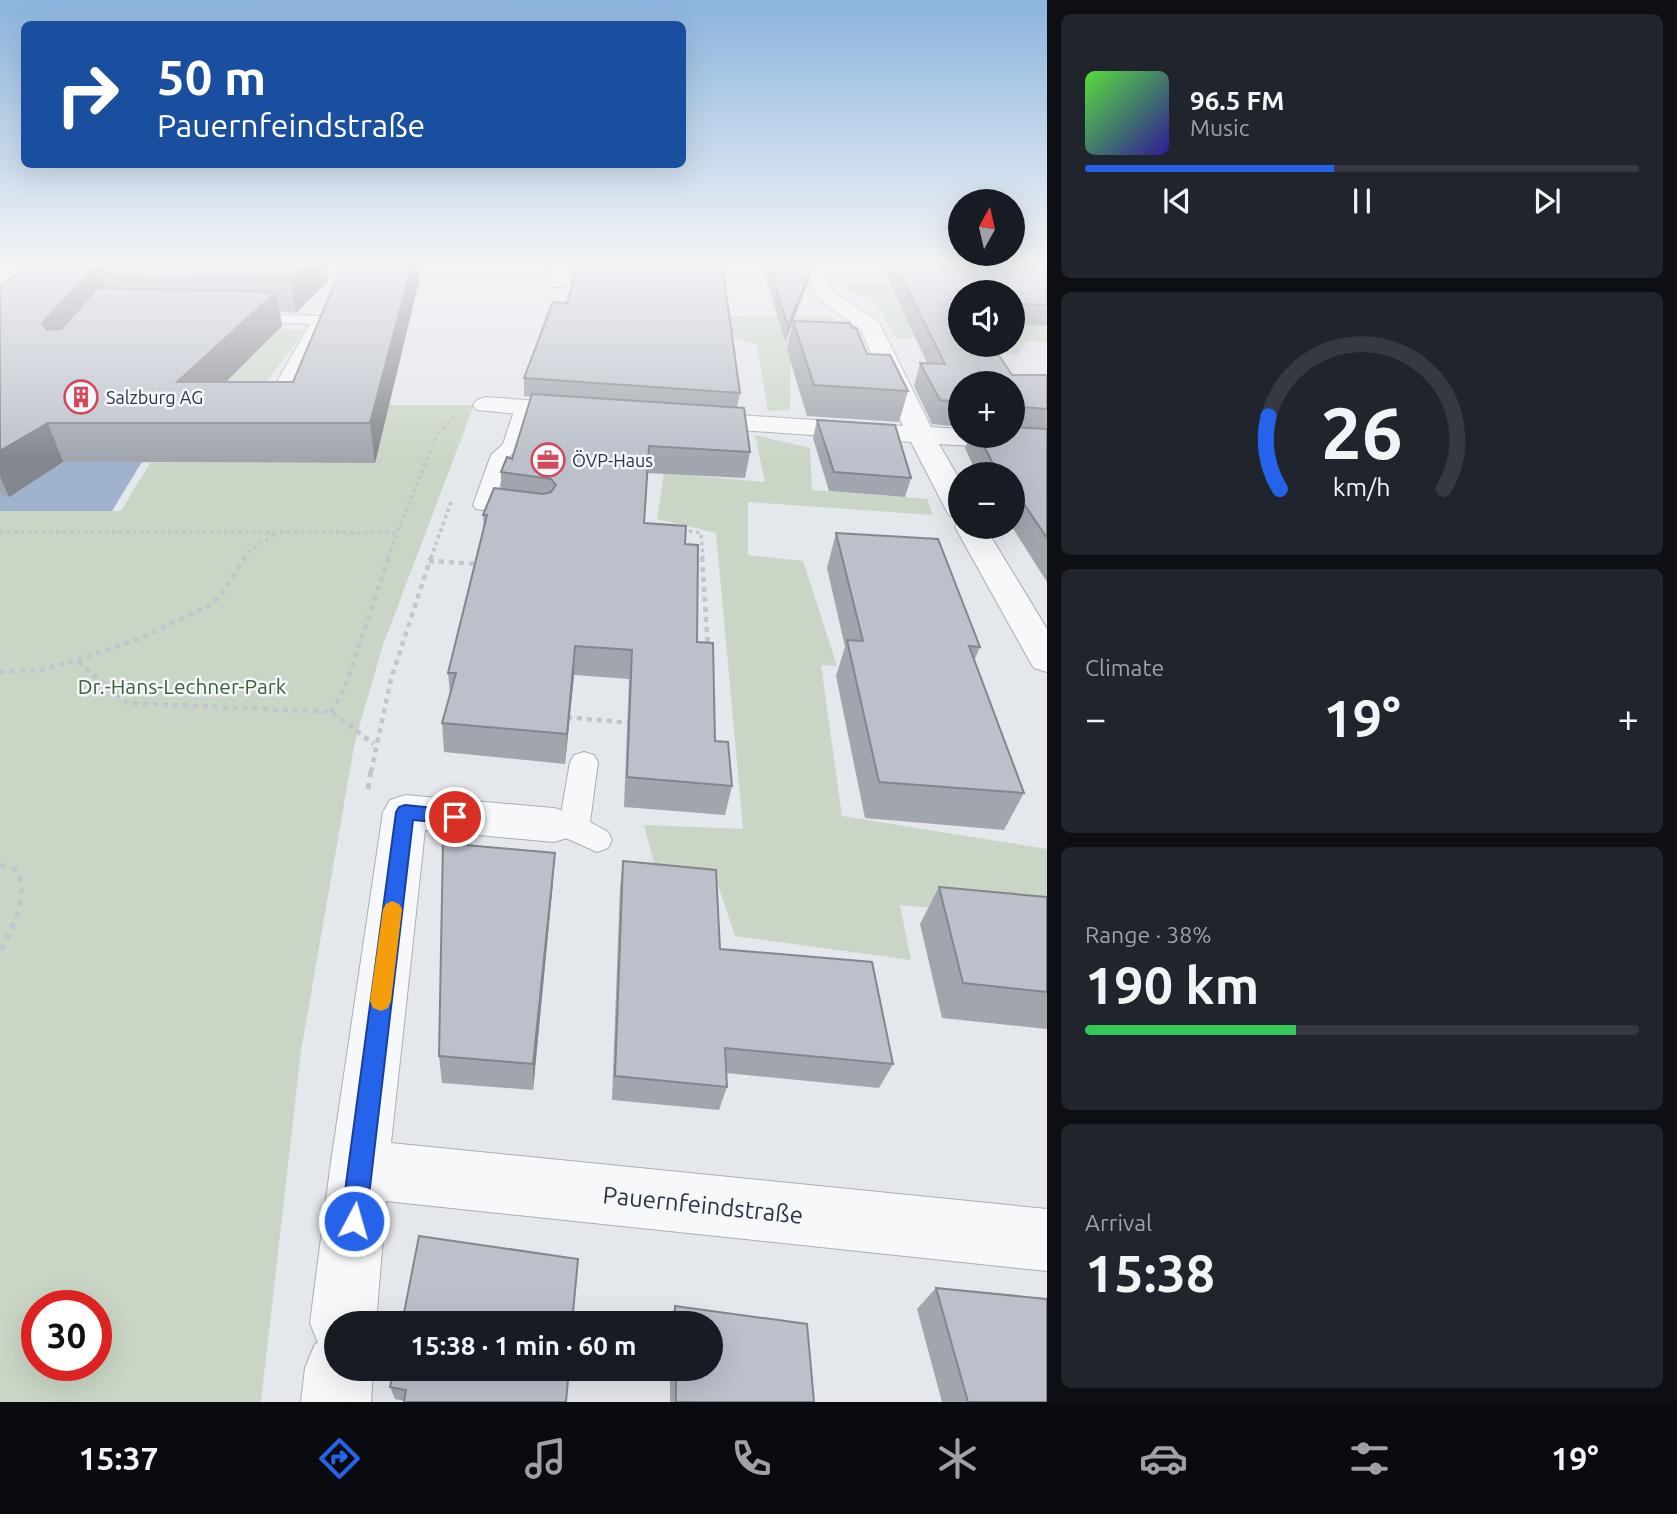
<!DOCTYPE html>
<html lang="en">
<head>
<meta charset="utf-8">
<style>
	:root { --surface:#171b24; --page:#20242c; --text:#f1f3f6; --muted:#9ea1a6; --line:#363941; --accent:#2563eb }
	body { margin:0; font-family:Ubuntu,sans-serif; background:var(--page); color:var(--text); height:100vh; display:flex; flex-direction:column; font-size:26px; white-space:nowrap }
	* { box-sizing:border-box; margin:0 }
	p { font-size:23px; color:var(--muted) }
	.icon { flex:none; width:38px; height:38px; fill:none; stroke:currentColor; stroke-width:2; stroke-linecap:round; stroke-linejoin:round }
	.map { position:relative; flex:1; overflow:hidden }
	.sheet { display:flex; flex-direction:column; gap:14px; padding:14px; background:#0d0f14; width:630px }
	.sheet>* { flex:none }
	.top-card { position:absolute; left:21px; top:21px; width:665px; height:147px; border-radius:10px; box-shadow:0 7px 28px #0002; background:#1a4fa0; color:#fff; overflow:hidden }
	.needle { width:46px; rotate:8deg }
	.tools { position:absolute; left:948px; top:189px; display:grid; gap:14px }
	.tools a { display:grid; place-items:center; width:77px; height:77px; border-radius:50%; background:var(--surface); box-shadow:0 7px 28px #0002; font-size:35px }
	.speed { position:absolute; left:21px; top:1290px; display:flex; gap:14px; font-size:35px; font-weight:700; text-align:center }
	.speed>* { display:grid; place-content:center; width:91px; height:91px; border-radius:50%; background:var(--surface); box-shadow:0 7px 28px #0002; line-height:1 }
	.speed .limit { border:10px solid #d22; background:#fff; color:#111 }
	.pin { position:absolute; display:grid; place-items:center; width:60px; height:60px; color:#fff; margin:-30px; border:4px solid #fff; border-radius:50%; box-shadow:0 2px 7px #0007 }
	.me { position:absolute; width:77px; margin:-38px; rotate:6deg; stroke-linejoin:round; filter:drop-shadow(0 0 5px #0008) }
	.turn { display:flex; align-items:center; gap:24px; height:147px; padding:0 21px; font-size:32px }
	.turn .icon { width:91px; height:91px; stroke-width:2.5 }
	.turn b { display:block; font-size:49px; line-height:60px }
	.big { font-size:52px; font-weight:700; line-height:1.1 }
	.sheet .widget { flex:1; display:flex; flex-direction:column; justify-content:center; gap:10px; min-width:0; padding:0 24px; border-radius:10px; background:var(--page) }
	.sheet .dial { align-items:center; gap:0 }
	.dial svg { height:182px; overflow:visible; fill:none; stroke:var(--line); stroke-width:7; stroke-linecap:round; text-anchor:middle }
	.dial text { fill:var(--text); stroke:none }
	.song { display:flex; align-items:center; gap:21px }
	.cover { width:84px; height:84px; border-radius:10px; background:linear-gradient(135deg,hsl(110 70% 55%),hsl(250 70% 35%)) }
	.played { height:7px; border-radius:4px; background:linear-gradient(90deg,var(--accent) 45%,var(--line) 45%) }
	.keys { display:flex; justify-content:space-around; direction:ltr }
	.heat { display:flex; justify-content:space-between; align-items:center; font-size:38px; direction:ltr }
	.charge { height:10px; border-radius:5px; background:linear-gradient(90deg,#34c759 38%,var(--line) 0) }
	.trip { position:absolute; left:324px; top:1311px; width:399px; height:70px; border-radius:35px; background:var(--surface); box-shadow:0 7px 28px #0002; font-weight:700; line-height:70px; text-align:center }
	.menu { display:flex; height:112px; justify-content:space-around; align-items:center; background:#090b0e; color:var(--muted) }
	.menu .icon { width:49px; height:49px }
	.menu .selected { color:var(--accent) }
	.menu b { font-size:32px; color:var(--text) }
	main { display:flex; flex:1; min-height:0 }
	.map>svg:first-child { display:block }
	.green { fill:#c9d6c5; fill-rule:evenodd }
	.water { fill:#9fb4cc }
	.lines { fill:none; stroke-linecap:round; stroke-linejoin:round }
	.service-casing { stroke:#a9aeb7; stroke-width:2 }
	.minor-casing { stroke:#a9aeb7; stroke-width:2 }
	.path-far3 { stroke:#c2c5cb; stroke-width:2.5; stroke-dasharray:2.5 2.5; stroke-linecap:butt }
	.path-far2 { stroke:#c2c5cb; stroke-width:3.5; stroke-dasharray:3.5 3.5; stroke-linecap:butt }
	.path-far1 { stroke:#c2c5cb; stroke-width:4.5; stroke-dasharray:5 5; stroke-linecap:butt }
	.path { stroke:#c2c5cb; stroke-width:5; stroke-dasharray:6 6; stroke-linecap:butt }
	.service { fill:#f7f8fa; fill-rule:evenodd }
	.minor { fill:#f7f8fa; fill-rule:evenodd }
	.wall { fill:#a1a5ae }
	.shaded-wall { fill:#83868d }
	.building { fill:#bbc0ca; stroke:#83868d; stroke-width:2 }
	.route { fill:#2563eb; stroke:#184099; stroke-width:2 }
	.slow { fill:#f59e0b }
	.labels { text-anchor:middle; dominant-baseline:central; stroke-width:5; stroke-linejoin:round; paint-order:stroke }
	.far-poi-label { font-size:18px; fill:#2b3445; stroke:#f4f6f9; text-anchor:start }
	.park-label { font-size:21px; fill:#3f6138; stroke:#f4f6f9 }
	.near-street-label { font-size:24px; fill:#2b3445; stroke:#f4f6f9 }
</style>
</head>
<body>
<main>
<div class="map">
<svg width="1047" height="1402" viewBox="0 0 1047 1402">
	<rect width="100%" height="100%" fill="#e4e7ec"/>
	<!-- green -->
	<g class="green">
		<polygon points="841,284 897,285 947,337 897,339 872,297 850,292"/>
		<polygon points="1013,303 1020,304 1040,327 1047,327 1047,342 1026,341 1017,355 977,345 1013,345"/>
		<polygon points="720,316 834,317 843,332 791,330 790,410 768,411 757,345 726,335"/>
		<polygon points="124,322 305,330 253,400 178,395 227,380 256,351"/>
		<path d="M389,405H474L383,645L355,741L301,1051L261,1402H0V511H121L150,463H375ZM37,1306H96V1365H37Z"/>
		<polygon points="755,435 810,448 812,490 927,499 933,515 748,502 748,555 803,561 837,666 821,665 842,816 1047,849 1047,919 900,905 911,960 735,936 718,885 656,871 644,825 743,829 716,533 657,519 664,473 765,482"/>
	</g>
	<!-- water -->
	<polygon class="water" points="103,437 151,447 112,511 0,511 0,494 9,496"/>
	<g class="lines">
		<defs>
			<g id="service">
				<polygon points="244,314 320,316 327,320 280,406 261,408 252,403 255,399 268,397 310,324 239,321 237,318 239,315"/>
				<polygon points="524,403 533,408 520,446 509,457 495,500 527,505 530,509 527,513 520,515 476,509 473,505 491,455 503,444 515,408"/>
				<polygon points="584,752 594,755 598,762 590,822 608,832 612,840 608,848 597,852 568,839 545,833 541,825 545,817 561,814 570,762 574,755"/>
			</g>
			<g id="minor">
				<polygon points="6,264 28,264 7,280 0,282 0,267"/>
				<polygon points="555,264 574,264 564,287 550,287 547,283"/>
				<polygon points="798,264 817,264 833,291 879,322 931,427 961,429 961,436 1013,436 1013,433 1047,435 1047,451 939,444 961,482 961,519 950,516 946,510 911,442 684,426 680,420 684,414 693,412 903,426 861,330 818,299"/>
				<polygon points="486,397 580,404 589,407 593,412 589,417 580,420 477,410 473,405 477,400"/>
				<polygon points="959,520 961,527 985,527 1047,629 1047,672 1034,668 1029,660 955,527"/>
				<polygon points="405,795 554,808 570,813 576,825 570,837 554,842 425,830 391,1143 1047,1209 1047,1271 386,1201 376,1323 336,1323 336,1368 373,1368 371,1402 301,1402 305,1368 315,1344 318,1343 310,1323 330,1169 383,812 390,800"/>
			</g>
		</defs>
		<!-- service casing -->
		<use href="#service" class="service-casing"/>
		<!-- minor casing -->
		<use href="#minor" class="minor-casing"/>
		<!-- path-far3 -->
		<polyline class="path-far3" points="531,362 549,307"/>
		<!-- path-far2 -->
		<g class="path-far2">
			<polyline points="682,530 701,533 703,558"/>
			<polyline points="0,532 397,533 437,434 454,417"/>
			<polyline points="244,558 248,552 275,534"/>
			<polyline points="388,558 397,533"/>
			<polyline points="431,558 451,502"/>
		</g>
		<!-- path-far1 -->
		<g class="path-far1">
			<polyline points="702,557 708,648"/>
			<polyline points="429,561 481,564"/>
			<polyline points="77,660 138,639 211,605 222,594 245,557"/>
			<polyline points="0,672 40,670 76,660 127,703 331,712 374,744"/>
			<polyline points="331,712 344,690 389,557"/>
			<polyline points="567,717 630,723"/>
			<polyline points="371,772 391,679 431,557"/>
		</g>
		<!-- path -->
		<g class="path">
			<polyline points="368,789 371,770"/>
			<path d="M0,865L17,870C29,899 13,926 0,952"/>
		</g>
		<!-- service -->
		<use href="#service" class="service"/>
		<!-- minor -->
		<use href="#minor" class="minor"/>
	</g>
	<!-- wall -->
	<g class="wall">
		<polygon points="28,264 326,264 328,281 296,313 280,312 282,326 226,382 293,382 419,281 375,463 63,462 9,497 0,494 0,288"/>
		<polygon points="762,264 806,264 807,285 785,341"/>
		<polygon points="881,264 1047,264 1047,326 1013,325 1013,292 961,292 961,345 1012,375 1047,375 1047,582 1012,527 1013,527 1013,474 977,474 965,448 970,436 1013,436 1013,383 961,383 961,427 932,424 914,386 920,363 927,363"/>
		<polygon points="793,321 867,354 908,391 899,422 807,416 787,350"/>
		<polygon points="524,378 740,393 737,407 750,452 745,478 647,473 644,523 685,544 697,642 715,741 732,786 725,815 624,807 629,679 574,675 565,764 444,752 442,723 450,694 448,673 484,529 483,515 501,489 501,472 512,459 531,397 524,396"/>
		<polygon points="817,420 911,478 905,497 829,491 813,438"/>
		<polygon points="836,533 980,647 974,661 1024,793 1004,830 865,818 836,676 845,647 827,568"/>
		<polygon points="623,861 720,949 893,1064 879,1088 726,1073 727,1087 719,1110 612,1100 620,888"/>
		<polygon points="553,882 533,1090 442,1083 439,1056"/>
		<polygon points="939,887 1047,897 1047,1029 942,1018 920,924"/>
		<polygon points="936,1288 1047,1402 942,1402 917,1309"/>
		<polygon points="675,1306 807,1324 814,1402 670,1402 670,1368 710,1368 710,1323 670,1323 670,1320"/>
		<polygon points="390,1387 566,1402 404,1401 395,1399"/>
	</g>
	<!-- shaded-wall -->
	<g class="shaded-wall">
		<polygon points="307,264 326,264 328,281 296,313 290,279"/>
		<polygon points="412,264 417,264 419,281 375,463 370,423"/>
		<polygon points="100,267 109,300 55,359 42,323 93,269"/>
		<polygon points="810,271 807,285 785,341 788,326"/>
		<polygon points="276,292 282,326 187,420 177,382"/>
		<polygon points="1022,407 1013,430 1013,426 1019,410"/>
		<polygon points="48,423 63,462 9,497 0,476 0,451"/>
		<polygon points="575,646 574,675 565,764 567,734"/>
		<polygon points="555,853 553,882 533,1090 533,1064"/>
	</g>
	<!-- building -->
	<g class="building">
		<polygon points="28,264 307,264 290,279 109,275 109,271 100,267 93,269 42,323 47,330 61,329 98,288 276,292 177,382 293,382 343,264 412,264 370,423 48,423 0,451 0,288"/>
		<polygon points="578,264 722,264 740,393 524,378 553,302 567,303"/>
		<polygon points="768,264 806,264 810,271 788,326"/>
		<polygon points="895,264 1047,264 1047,305 1013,304 1013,292 961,292 961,345 992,345 1012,375 1047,375 1047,409 1022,407 1019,410 1013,410 1013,383 961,383 961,402 940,400 920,363 945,364"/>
		<polygon points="793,321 850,323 852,328 856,328 867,354 890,355 908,391 814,385"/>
		<polygon points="532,394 744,408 750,452 649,446 644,523 686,526 685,544 698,545 697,642 713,643 715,741 728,742 732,786 627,777 632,650 575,646 567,734 442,723 456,673 448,673 487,515 483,515 494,488 543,494 551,492 556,485 551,479 501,472 507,457 512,459"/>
		<polygon points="817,420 895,425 911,478 834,472"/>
		<polygon points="1013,427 1047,429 1047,538 1013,488 1013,474 998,474 979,436 1013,436"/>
		<polygon points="836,533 938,539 980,647 969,646 1024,793 879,782 847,640 863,641"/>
		<polygon points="443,843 555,853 533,1064 439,1056"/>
		<polygon points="623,861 716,870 720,949 872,962 893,1064 725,1048 727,1087 615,1076"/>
		<polygon points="939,887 1047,897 1047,992 963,983"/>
		<polygon points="419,1236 578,1259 572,1323 402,1323"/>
		<polygon points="936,1288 1047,1299 1047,1402 968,1402"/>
		<polygon points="675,1306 807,1324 814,1402 676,1402 676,1368 710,1368 710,1323 675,1323"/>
		<polygon points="394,1368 569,1368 566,1402 404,1402 406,1390 390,1387"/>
	</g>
	<!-- sky -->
	<linearGradient id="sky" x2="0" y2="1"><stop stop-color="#8bb4dd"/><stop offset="0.57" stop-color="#f3f4f6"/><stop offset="1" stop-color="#f3f4f6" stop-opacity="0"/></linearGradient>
	<rect width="1047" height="460" fill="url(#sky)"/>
	<!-- route -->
	<polygon class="route" points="405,805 455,810 461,812 464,817 461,822 455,824 413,820 366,1221 362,1230 354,1233 345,1230 341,1221 396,812 399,807"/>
	<!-- slow -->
	<polygon class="slow" points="392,901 399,904 402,909 391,1001 388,1008 381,1011 373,1008 370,1001 383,909 386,904"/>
	<!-- icons -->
	<defs>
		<symbol id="building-ring" viewBox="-11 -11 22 22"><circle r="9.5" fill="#f4f6f9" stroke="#d1495b" stroke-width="1.5"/><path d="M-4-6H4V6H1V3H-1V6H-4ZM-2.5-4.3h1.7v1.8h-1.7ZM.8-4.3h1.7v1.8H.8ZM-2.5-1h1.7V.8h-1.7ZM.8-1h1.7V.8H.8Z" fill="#d1495b"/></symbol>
		<symbol id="office-ring" viewBox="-11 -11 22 22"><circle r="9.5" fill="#f4f6f9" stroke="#d1495b" stroke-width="1.5"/><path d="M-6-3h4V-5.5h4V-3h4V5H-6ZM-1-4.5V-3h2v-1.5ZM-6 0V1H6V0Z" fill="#d1495b"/></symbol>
	</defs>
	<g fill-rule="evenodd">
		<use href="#building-ring" x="62" y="378" width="38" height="38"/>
		<use href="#office-ring" x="529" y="441" width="38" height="38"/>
	</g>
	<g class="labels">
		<!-- far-poi labels -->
		<g class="far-poi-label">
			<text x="106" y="397">Salzburg AG</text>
			<text x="572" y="460">ÖVP-Haus</text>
		</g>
		<!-- park labels -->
		<g class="park-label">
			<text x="182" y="686">Dr.-Hans-Lechner-Park</text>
		</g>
		<!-- near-street labels -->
		<g class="near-street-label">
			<text transform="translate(703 1205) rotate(6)">Pauernfeindstraße</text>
		</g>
	</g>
</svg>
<div class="tools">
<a><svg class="needle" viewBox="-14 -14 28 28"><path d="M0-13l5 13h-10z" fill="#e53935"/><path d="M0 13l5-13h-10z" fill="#9ea1a6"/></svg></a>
<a><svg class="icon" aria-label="sound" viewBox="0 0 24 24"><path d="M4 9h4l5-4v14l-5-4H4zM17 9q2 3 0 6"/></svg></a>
<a>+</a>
<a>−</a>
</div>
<div class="speed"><div class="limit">30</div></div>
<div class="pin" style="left:455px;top:817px;background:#d93025"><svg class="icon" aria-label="arrive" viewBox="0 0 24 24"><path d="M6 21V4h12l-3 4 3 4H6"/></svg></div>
<svg class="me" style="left:354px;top:1221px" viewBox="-20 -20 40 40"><circle r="17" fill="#2563eb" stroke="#fff" stroke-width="3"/><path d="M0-11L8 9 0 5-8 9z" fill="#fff"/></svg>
<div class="trip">15:38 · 1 min · 60 m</div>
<div class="top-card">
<div class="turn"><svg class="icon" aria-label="right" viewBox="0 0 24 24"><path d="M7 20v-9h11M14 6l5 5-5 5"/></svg><div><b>50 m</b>Pauernfeindstraße</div></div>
</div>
</div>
<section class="sheet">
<div class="widget">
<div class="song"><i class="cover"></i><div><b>96.5 FM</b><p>Music</p></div></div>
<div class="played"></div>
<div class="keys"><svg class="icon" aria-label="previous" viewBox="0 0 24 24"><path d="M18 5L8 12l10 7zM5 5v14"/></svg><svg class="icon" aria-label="pause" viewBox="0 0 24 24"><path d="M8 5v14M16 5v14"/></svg><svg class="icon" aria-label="next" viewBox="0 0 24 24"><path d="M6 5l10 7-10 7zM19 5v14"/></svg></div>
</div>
<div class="widget dial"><svg viewBox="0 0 100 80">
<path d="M14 69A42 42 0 1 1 86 69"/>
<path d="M14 69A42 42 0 0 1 9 37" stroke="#2563eb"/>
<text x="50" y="56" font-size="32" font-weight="700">26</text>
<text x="50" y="72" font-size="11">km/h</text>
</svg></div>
<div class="widget"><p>Climate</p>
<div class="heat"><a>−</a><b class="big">19°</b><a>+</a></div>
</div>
<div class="widget"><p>Range · 38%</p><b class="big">190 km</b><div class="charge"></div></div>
<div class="widget"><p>Arrival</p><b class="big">15:38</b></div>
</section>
</main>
<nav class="menu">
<b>15:37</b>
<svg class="icon selected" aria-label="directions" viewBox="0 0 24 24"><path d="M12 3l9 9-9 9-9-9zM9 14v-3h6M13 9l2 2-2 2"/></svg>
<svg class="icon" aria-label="music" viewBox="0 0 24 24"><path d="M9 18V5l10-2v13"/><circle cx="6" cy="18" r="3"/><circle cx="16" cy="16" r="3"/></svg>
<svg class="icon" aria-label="phone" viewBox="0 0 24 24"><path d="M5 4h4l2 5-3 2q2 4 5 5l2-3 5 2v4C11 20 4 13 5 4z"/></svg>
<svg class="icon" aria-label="climate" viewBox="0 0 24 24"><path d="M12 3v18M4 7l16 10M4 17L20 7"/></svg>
<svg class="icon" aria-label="car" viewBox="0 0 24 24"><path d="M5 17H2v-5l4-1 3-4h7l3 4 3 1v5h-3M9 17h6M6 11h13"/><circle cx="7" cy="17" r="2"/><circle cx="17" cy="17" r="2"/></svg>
<svg class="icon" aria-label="filters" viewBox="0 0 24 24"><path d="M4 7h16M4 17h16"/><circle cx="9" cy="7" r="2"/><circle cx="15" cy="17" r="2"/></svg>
<b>19°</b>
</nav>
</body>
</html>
